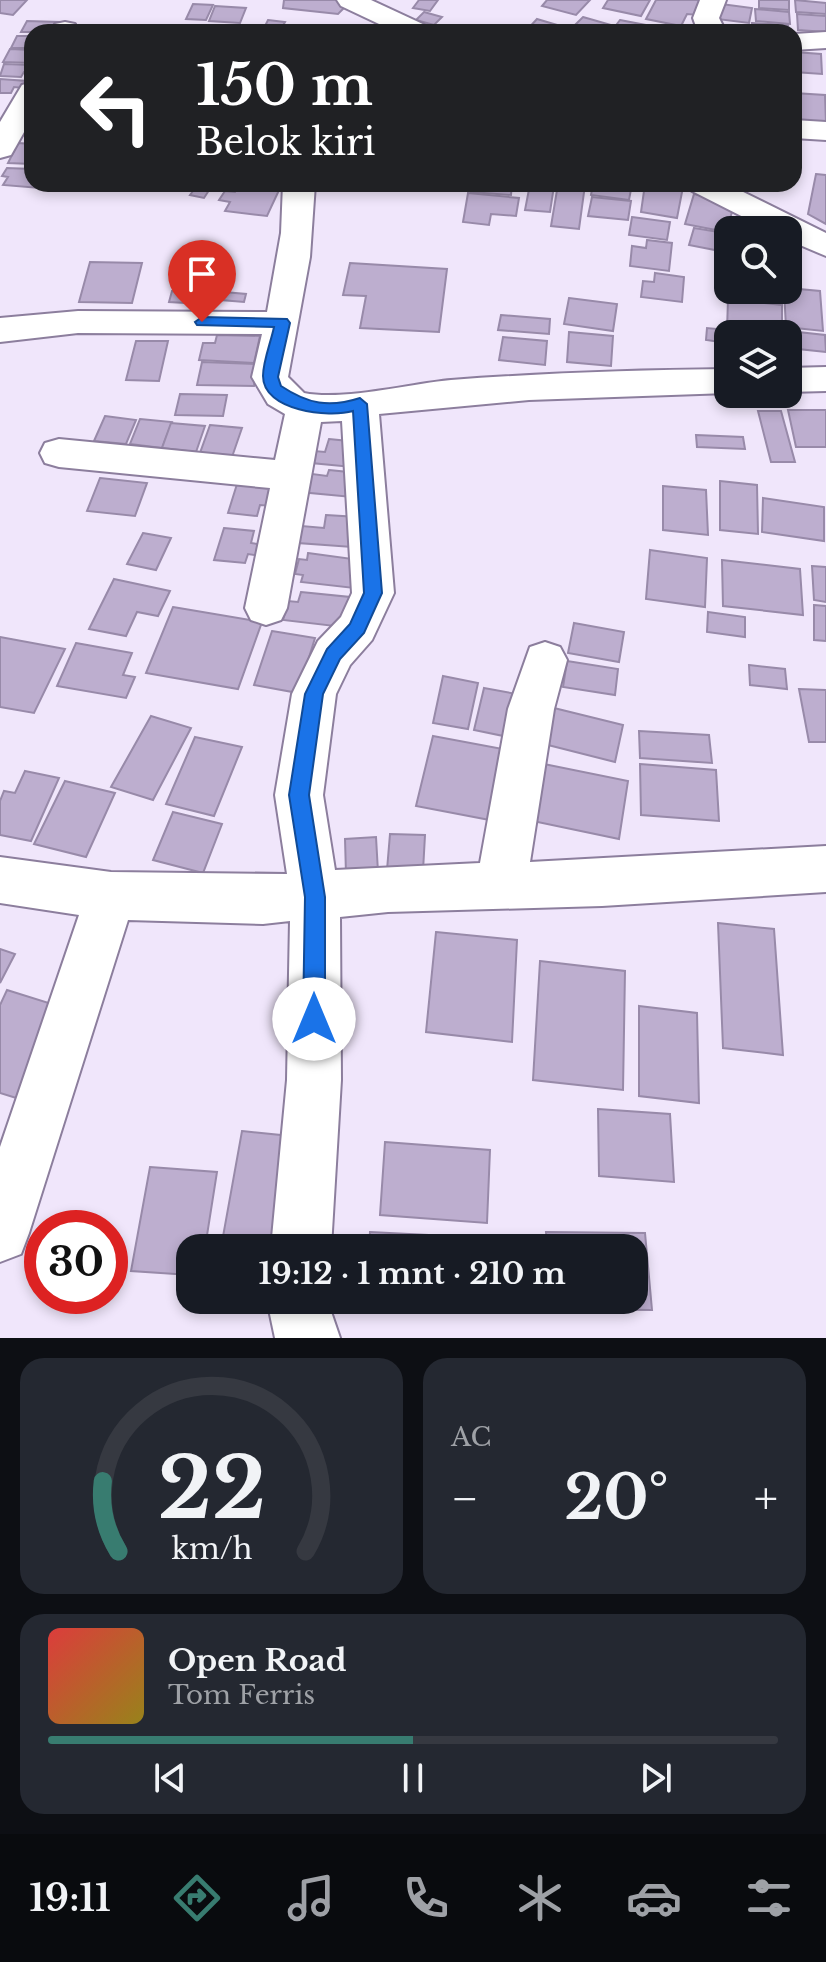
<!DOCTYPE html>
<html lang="id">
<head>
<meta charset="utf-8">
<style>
	:root { --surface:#171b24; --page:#242831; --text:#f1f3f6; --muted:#9ea1a6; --line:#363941; --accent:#387c70 }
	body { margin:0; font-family:"Libre Baskerville",serif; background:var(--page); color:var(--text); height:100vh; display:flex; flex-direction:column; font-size:30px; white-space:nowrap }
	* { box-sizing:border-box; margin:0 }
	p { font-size:26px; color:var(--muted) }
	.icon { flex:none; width:44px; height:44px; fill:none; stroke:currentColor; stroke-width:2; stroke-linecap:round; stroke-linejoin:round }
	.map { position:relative; height:1338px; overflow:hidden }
	.drawer { display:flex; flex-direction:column; gap:20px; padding:20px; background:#0d0f14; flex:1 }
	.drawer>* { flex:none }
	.guide { position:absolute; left:24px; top:24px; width:778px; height:168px; border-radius:24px; box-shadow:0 4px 12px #0003; background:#202124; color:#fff; overflow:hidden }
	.fabs { position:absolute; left:714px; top:216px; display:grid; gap:16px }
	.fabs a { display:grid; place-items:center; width:88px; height:88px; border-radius:16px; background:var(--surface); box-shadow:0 4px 12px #0003; font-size:40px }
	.speed { position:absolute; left:24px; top:1210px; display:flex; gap:16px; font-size:40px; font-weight:700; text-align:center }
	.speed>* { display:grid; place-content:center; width:104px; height:104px; border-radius:50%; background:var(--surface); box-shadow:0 4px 12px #0003; line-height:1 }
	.speed .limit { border:12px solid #d22; background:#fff; color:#111 }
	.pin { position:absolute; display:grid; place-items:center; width:68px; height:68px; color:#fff; margin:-82px -34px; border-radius:50% 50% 50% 0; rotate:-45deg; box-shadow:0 0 8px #0007 }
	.pin .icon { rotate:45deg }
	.me { position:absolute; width:88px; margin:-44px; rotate:0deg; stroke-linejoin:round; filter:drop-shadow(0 0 6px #0008) }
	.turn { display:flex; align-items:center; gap:28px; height:168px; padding:0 40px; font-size:36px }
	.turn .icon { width:104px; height:104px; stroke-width:2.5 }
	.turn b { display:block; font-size:56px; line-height:68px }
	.big { font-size:60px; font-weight:800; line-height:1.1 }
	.drawer .tile { flex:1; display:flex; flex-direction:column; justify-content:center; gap:12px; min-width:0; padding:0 28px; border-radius:24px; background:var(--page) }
	.drawer .dial { align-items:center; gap:0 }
	.dial svg { height:208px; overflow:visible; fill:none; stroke:var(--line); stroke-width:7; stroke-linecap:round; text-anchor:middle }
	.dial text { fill:var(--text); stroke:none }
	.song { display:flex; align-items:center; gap:24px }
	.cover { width:96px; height:96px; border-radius:12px; background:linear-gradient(135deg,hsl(0 70% 55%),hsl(50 70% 35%)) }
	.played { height:8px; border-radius:4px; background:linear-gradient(90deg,var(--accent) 50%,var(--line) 50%) }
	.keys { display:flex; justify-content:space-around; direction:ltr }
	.heat { display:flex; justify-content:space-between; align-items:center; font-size:44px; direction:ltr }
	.drawer .tiles { flex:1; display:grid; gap:20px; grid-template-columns:1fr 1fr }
	.tile:last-child { grid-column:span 2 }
	.trip { position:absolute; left:176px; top:1234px; width:472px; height:80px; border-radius:24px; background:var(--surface); box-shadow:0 4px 12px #0003; font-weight:800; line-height:80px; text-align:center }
	.tabs { display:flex; height:128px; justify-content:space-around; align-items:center; background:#090b0e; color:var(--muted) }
	.tabs .icon { width:56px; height:56px }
	.tabs .current { color:var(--accent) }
	.tabs b { font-size:36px; color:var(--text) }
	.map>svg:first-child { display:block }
	.building { fill:#bdaecf; stroke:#988aa9; stroke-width:2 }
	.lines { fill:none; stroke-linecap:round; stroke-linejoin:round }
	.minor-casing { stroke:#8c7e9d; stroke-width:4 }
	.minor { fill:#fff; fill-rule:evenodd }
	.route { fill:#1a73e8; stroke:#114b97; stroke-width:2 }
</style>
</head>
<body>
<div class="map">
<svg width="826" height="1338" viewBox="0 0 826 1338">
	<rect width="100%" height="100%" fill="#f0e6fb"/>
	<!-- building -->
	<g class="building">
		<polygon points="0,0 27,0 13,15 0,13"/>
		<polygon points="284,0 341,0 349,3 338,14 283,8"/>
		<polygon points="419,0 438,0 430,11 413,8"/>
		<polygon points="547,0 590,0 576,15 542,6"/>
		<polygon points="608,0 650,0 641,16 603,8"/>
		<polygon points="656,0 705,0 698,15 687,14 681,26 646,19"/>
		<polygon points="759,0 789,0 789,10 759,8"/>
		<polygon points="795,0 826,3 826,14 796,12"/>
		<polygon points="193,4 213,5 206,20 186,19"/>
		<polygon points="721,4 752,8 749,23 717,19"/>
		<polygon points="215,6 246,8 240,23 209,21"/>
		<polygon points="755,9 789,12 790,24 756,21"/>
		<polygon points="424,12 442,17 434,25 416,20"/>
		<polygon points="797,14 826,16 826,32 798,30"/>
		<polygon points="583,17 611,25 605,32 574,26"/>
		<polygon points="537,19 564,27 559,32 525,32"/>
		<polygon points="268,20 285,22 279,32 262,32"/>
		<polygon points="620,20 651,26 647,32 611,32"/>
		<polygon points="27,21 59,22 56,28 47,28 45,32 21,32"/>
		<polygon points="752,23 788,25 789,32 753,32"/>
		<polygon points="17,36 32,36 32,48 11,48"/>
		<polygon points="10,49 32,50 32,63 3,62"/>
		<polygon points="794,52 821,54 822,74 794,72"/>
		<polygon points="4,64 32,65 32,72 24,72 21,77 0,76"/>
		<polygon points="0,79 27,81 23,88 14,87 11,93 0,93"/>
		<polygon points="794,93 825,95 826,124 794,122"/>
		<polygon points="18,143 32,144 32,164 8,163"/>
		<polygon points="7,168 32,169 32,184 42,184 40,188 3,185 8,177 2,176"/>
		<polygon points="816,174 826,175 826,224 808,214"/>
		<polygon points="182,184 213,184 204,198 190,195 196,187"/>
		<polygon points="239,184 280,188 267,216 225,211 230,202 219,200 225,191 235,192"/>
		<polygon points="347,184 392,184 391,189"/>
		<polygon points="473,184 512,184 511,195 471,192"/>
		<polygon points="530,184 554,186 550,212 525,210"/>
		<polygon points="558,184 585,185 579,229 551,226"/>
		<polygon points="593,184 632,184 629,200 591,195"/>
		<polygon points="645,184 683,187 677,218 641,212"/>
		<polygon points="468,193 519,198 516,216 491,214 489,225 463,222"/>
		<polygon points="694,194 735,202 726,232 685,224"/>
		<polygon points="592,197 631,201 628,220 588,216"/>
		<polygon points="745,215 768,220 765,230 739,230"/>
		<polygon points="632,217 670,222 667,240 629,235"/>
		<polygon points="694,228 725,233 720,251 689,245"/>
		<polygon points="647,240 672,243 669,271 630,266 632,246 646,248"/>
		<polygon points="90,262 142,263 132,303 79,302"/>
		<polygon points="350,263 447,269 439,332 360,328 366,296 343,295"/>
		<polygon points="655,273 684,277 682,302 641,297 643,281 654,282"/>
		<polygon points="788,288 820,291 823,331 786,327 784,290"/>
		<polygon points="172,291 188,292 185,303 169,302"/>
		<polygon points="224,292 246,294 244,302 221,300"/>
		<polygon points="569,298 617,304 613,331 564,324"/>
		<polygon points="728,299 782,305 782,334 728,334 728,343 706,340 707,328 727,330"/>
		<polygon points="501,315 550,319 549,334 498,330"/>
		<polygon points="789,331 825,335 826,352 789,348"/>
		<polygon points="569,332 613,336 611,366 567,362"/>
		<polygon points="217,335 260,336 254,363 199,360 203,343 215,343"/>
		<polygon points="503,337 547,341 545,365 499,360"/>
		<polygon points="136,341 168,341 159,381 126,380"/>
		<polygon points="202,362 257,364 254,386 197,385"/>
		<polygon points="180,394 227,395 223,416 175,415"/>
		<polygon points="788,410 826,410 826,447 796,447"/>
		<polygon points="758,411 781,411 795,462 771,462"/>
		<polygon points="105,416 136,420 126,444 94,441"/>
		<polygon points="140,419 172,422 162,448 130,444"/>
		<polygon points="171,423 205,426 196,452 162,448"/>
		<polygon points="210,425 242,428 232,457 200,453"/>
		<polygon points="696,435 743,437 745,449 697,447"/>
		<polygon points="329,439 358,442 352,467 301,462 303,450 325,452"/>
		<polygon points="329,470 358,473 352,497 300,492 305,473 327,476"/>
		<polygon points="100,478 147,483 135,516 87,511"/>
		<polygon points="720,481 757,485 758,534 720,530"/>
		<polygon points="237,484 277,489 272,506 260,505 257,516 228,513"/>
		<polygon points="663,486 706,490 708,535 663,530"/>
		<polygon points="763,498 824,507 824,541 762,532"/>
		<polygon points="326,515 358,517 352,547 298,543 302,526 324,528"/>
		<polygon points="224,528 254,531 251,543 264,545 261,556 248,554 245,563 214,560"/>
		<polygon points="143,533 171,538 156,570 127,564"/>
		<polygon points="650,550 707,558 705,607 646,599"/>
		<polygon points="308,553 360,560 354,588 301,582 303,575 295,574 299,559 307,560"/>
		<polygon points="722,560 800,569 803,615 723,606"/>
		<polygon points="812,566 826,567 826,602 814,600"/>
		<polygon points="114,579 170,591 158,616 137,612 126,636 89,629"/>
		<polygon points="301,592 350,597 343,627 283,620 288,601 298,602"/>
		<polygon points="814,605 826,606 826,641 814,640"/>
		<polygon points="173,607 262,622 238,689 146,673"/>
		<polygon points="708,612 745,617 745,637 707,632"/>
		<polygon points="574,623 624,632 619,662 568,653"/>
		<polygon points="272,631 315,638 298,693 254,685"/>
		<polygon points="0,637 65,649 34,713 0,707"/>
		<polygon points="76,643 132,653 123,675 135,677 126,698 57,686"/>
		<polygon points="567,661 618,669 615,695 563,687"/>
		<polygon points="749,665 785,669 787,689 750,685"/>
		<polygon points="443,676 478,683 468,729 433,723"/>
		<polygon points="484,688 527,696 518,739 474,730"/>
		<polygon points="799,689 826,690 826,742 809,742"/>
		<polygon points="554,708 623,725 615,762 544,744"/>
		<polygon points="151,716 191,728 153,800 111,787"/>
		<polygon points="639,731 709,735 712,763 640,758"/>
		<polygon points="433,736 508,750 495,821 416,806"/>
		<polygon points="195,737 242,747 214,816 166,804"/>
		<polygon points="539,763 628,781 619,839 528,820"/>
		<polygon points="640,764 716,770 719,821 641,815"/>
		<polygon points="25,771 59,778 31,841 0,835 0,801 4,791 15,793"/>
		<polygon points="65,781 115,793 86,857 34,844"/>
		<polygon points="173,812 222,824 203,873 153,860"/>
		<polygon points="390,834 425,835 423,871 387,870"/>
		<polygon points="376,837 378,872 346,874 345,839"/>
		<polygon points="718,923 774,929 783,1055 723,1048"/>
		<polygon points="436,932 517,940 512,1042 426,1032"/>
		<polygon points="0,949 15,954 0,983"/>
		<polygon points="540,961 625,971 623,1090 533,1080"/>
		<polygon points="7,990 68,1009 26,1101 0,1093 0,1005"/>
		<polygon points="639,1006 697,1013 699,1103 639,1096"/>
		<polygon points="598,1109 670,1114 674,1182 599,1176"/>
		<polygon points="242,1131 300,1137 283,1248 222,1242"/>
		<polygon points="385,1142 490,1150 487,1223 380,1215"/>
		<polygon points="150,1167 217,1172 205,1248 190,1248 190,1275 131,1271"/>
		<polygon points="370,1232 467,1237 467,1248 369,1248"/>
		<polygon points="546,1232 645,1233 652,1310 551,1309 550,1300 634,1300 634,1248 547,1248"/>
	</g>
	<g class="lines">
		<defs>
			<g id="minor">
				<polygon points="337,0 371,0 427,26 431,32 396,32 341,6"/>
				<polygon points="700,0 726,0 719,18 726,32 698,32 693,18"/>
				<polygon points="65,22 75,24 78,32 50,32 55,24"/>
				<polygon points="826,32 826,48 794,50 794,34"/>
				<polygon points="32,82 32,118 11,155 0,158 0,122 22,85"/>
				<polygon points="794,120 826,122 826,140 794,138"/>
				<path d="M283,184H315L310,257L288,377L304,393C343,401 408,384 451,380C543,373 635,370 728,369V393L529,400L379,414L394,593L372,640L350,665L336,694L323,795L335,870L480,863L508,709L530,647L545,642L560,647L567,660L554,709L530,862L826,846V892L602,906L388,912L340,917L341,1080L331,1248H271L287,1080L290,921L263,924L128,920L29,1233L21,1254L0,1262V1147L79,915L0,903V857L111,872L287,874L275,795L292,694L318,641L341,617L352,593L342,421L321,422L287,608L281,620L266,625L251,620L245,608L270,488L59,467L45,463L40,453L45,443L59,439L275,460L285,414L268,404L252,377L262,334L78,333L0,342V318L78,311L267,312L281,233Z"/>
				<polygon points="687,184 727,184 826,233 826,256 788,240 788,230 769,230 692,191"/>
				<polygon points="826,367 826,391 788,392 788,368"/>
				<polygon points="267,1300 327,1300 340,1338 275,1338"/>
			</g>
		</defs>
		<!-- minor casing -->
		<use href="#minor" class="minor-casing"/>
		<!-- minor -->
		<use href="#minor" class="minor"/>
	</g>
	<!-- route -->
	<path class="route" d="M202,317L287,319L290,323L278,377L281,386C308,404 329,408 360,398L367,404L382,593L364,633L340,659L323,694L309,795L325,897V1019L322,1027L314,1030L307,1027L303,1019L305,897L289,795L305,694L327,649L350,624L364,593L353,411C329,418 263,411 263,376C263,361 271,342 274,327L197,325L195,322Z"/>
</svg>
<div class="fabs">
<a><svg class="icon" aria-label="search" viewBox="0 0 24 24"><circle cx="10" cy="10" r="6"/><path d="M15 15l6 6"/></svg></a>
<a><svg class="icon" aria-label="layers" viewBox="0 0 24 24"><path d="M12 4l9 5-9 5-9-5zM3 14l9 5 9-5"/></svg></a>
</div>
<div class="speed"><div class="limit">30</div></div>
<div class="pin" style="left:202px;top:322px;background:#d93025"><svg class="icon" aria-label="arrive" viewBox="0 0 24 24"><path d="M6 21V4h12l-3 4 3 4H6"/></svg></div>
<svg class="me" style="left:314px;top:1019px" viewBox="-20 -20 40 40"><circle r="19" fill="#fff"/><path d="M0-13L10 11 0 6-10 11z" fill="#1a73e8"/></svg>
<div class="trip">19:12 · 1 mnt · 210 m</div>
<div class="guide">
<div class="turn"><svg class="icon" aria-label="left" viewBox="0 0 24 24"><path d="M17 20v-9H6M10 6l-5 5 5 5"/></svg><div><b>150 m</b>Belok kiri</div></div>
</div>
</div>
<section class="drawer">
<div class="tiles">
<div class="tile dial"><svg viewBox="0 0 100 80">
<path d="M14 69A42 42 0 1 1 86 69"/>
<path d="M14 69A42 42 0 0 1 8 42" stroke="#387c70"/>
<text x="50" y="56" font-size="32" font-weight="700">22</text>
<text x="50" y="72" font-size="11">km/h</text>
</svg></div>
<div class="tile"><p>AC</p>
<div class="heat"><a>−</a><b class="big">20°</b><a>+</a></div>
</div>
<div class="tile">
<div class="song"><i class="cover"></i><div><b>Open Road</b><p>Tom Ferris</p></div></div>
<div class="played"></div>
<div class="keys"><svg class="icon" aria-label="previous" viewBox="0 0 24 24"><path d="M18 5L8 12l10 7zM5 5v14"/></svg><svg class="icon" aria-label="pause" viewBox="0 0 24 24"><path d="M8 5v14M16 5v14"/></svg><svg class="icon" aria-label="next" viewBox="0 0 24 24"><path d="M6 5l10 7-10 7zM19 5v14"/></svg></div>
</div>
</div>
</section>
<nav class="tabs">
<b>19:11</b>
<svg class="icon current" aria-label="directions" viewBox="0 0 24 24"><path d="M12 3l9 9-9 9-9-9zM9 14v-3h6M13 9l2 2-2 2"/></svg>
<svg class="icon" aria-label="music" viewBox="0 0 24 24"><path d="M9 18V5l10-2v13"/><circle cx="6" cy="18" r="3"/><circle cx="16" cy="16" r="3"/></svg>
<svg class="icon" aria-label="phone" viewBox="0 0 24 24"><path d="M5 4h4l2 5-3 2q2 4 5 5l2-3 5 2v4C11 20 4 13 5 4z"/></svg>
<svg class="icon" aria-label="climate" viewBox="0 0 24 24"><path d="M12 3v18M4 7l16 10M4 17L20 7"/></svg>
<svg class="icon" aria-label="car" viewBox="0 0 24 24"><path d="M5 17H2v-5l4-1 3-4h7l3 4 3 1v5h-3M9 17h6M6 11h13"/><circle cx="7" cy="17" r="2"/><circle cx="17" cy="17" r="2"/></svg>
<svg class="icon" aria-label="filters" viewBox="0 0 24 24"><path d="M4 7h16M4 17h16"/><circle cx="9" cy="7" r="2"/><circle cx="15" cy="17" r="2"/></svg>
</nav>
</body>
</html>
